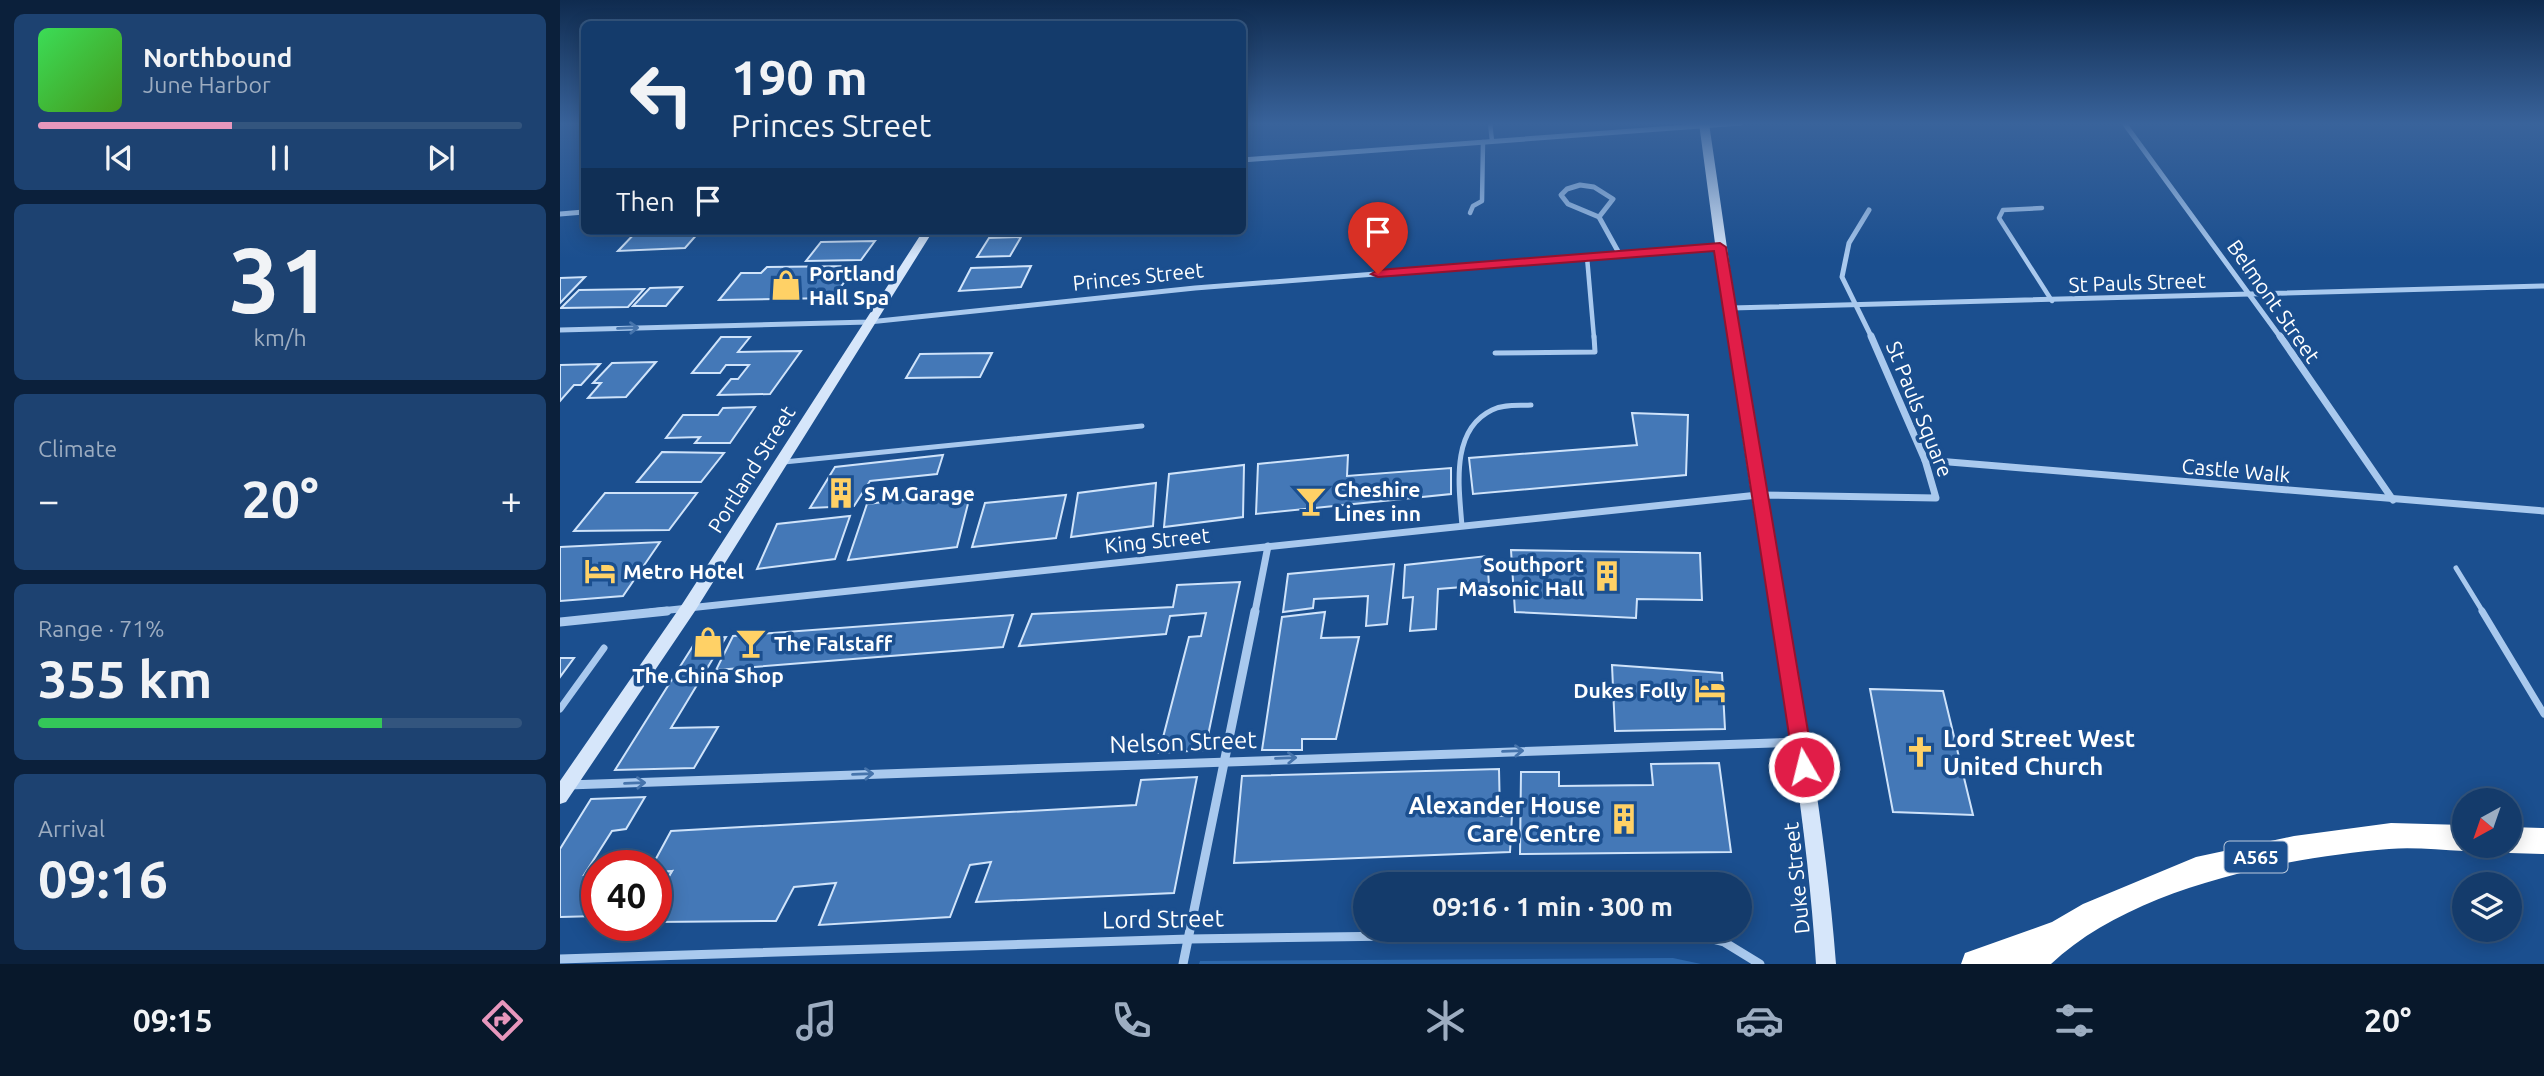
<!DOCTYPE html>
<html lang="en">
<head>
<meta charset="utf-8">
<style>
	:root { --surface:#143b6b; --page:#1d4271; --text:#f1f3f6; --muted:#9dadc1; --line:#33557e; --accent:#e797bd }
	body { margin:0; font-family:Ubuntu,sans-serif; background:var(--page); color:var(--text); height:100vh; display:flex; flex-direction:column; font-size:26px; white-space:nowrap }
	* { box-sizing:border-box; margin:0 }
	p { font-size:23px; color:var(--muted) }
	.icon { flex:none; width:38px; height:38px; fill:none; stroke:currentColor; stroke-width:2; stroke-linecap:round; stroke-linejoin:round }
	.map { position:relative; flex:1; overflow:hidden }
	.details { display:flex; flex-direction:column; gap:14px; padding:14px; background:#0b203b; width:560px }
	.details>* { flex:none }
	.guide { position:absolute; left:21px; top:21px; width:665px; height:214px; border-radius:10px; box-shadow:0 4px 18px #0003,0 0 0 2px var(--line); background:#143b6b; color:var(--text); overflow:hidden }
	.needle { width:46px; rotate:220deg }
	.tools { position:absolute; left:1892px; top:788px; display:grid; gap:14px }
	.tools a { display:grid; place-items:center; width:70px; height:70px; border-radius:50%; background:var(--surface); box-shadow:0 4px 18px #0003,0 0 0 2px var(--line); font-size:35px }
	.speed { position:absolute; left:21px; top:850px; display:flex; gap:14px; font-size:35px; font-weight:700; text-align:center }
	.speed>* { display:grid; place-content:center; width:91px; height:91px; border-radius:50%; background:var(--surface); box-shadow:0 4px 18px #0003,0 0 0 2px var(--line); line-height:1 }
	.speed .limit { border:10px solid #d22; background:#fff; color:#111 }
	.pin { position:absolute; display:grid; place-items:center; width:60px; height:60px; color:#fff; margin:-72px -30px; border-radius:50% 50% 50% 0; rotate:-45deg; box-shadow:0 0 7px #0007 }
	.pin .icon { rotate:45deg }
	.me { position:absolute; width:77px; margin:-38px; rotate:352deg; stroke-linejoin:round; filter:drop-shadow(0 0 5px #0008) }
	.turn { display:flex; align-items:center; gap:24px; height:147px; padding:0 35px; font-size:32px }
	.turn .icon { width:91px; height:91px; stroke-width:2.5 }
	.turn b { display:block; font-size:49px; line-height:60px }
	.then { display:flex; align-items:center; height:66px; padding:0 35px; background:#0003; gap:14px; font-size:26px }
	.big { font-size:52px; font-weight:700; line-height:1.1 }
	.details .tile { flex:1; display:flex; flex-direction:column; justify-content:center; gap:10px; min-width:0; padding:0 24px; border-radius:10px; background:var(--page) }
	.details .dial { align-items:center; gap:0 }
	.dial b { font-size:91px; line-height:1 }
	.song { display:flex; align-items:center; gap:21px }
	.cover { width:84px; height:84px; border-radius:10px; background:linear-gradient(135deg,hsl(130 70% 55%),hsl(100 70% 35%)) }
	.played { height:7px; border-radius:4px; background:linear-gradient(90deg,var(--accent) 40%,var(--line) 40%) }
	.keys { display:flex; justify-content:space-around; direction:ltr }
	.heat { display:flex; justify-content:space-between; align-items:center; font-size:38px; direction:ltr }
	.charge { height:10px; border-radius:5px; background:linear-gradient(90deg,#34c759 71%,var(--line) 0) }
	.trip { position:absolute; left:793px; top:872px; width:399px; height:70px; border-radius:35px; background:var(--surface); box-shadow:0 4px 18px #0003,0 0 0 2px var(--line); font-weight:700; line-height:70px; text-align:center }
	.dock { display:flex; height:112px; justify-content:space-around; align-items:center; background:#08182b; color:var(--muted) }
	.dock .icon { width:49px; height:49px }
	.dock .selected { color:var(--accent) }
	.dock b { font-size:32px; color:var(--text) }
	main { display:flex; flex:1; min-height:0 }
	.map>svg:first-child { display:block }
	.green { fill:#2e69ad }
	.building { fill:#4478b7; stroke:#cfe3fa; stroke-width:2 }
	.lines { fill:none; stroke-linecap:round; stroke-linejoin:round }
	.lane-far2 { stroke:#a9c9ee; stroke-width:4.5 }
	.lane-far1 { stroke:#a9c9ee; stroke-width:5 }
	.lane { stroke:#a9c9ee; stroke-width:7 }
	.street-far2 { stroke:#a9c9ee; stroke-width:5 }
	.street-far1 { stroke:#a9c9ee; stroke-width:7 }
	.street { stroke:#a9c9ee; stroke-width:9 }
	.secondary { fill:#d6e6fa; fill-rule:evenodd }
	.highway { fill:#fff; fill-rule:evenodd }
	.oneway { stroke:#4674ac }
	.route { fill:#e11d48; stroke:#92132f; stroke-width:2 }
	.labels { text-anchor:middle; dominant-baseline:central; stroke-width:7; stroke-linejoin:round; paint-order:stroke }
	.shield { fill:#1b4f8f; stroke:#bbcadd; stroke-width:2 }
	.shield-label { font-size:19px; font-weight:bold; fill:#fff }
	.poi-label { font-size:21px; font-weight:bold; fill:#fff; stroke:#1b4f8f; text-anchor:start }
	.street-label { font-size:21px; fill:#fff; stroke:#1b4f8f }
	.near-poi-label { font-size:24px; font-weight:bold; fill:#fff; stroke:#1b4f8f; text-anchor:start }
	.near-street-label { font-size:24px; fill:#fff; stroke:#1b4f8f }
</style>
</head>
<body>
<main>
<section class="details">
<div class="tile">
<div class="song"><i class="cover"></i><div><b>Northbound</b><p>June Harbor</p></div></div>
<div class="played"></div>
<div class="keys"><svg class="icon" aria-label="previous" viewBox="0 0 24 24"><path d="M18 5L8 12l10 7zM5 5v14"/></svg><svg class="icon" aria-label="pause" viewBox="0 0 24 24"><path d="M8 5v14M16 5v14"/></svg><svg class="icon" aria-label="next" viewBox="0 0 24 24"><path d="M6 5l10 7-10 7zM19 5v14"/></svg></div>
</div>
<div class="tile dial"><b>31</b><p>km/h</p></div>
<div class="tile"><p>Climate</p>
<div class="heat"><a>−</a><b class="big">20°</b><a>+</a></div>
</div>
<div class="tile"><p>Range · 71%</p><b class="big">355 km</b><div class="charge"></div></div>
<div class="tile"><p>Arrival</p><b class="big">09:16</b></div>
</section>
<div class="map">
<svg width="1984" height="964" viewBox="0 0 1984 964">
	<rect width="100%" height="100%" fill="#1b4f8f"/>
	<!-- green -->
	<polygon class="green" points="1113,958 1141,964 639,964 640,961"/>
	<!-- building -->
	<g class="building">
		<polygon points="77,231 140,231 125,248 58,251"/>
		<polygon points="461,237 450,256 417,257 429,238"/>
		<polygon points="315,241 301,260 246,261 261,242"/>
		<polygon points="297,266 272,298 159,300 181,273 201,273 207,267"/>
		<polygon points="471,266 461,287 399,291 411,268"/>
		<polygon points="25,277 0,303 0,278"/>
		<polygon points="122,287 106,306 73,306 90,288"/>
		<polygon points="84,289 68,307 1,308 19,290"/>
		<polygon points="161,337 190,337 178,352 241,351 210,394 158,395 171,379 178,379 189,365 166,365 160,373 132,373"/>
		<polygon points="432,353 420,377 346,378 360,354"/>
		<polygon points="96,362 66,397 28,398 41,383 33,383 52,363"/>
		<polygon points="40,364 21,385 14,385 0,401 0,365"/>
		<polygon points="195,407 170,443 135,443 140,437 106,438 123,415 158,415 163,408"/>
		<polygon points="1072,413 1128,415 1126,475 913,494 909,458 1077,445"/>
		<polygon points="102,452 164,453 141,482 77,482"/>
		<polygon points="383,455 377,474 310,481 294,506 250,508 275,467"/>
		<polygon points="788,455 787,476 891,468 891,494 696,514 698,464"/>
		<polygon points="684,465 683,517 604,527 609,474"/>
		<polygon points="596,483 593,526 511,537 518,493"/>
		<polygon points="411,492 397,547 288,560 307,504"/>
		<polygon points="45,493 137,493 109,530 14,531"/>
		<polygon points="506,495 496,538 412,547 425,503"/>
		<polygon points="290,516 275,559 197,569 217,524"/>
		<polygon points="100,542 63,596 0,601 0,547"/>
		<polygon points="951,550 1140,553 1142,600 1077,599 1076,618 955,612"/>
		<polygon points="927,556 929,585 878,589 876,629 850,631 853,597 843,598 845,565"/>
		<polygon points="834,564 827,624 806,626 808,596 754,599 753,608 723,612 728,574"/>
		<polygon points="680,582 645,750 599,753 629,637 641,636 646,613 610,616 606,634 459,646 472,614 613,607 617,585"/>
		<polygon points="765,612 761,638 799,637 776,739 742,739 742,750 702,750 722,617"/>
		<polygon points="453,615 443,647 156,670 173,636"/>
		<polygon points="166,637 111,728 158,727 134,768 55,770 138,638"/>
		<polygon points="0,658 14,658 0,677"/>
		<polygon points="1052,665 1162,673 1165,729 1055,731"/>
		<polygon points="1310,689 1383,691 1413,815 1333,812"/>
		<polygon points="1159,763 1171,852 960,854 961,772 999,772 999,786 1093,785 1091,764"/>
		<polygon points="939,769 940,816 952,815 950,852 674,863 682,776"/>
		<polygon points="637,777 614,893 416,902 431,862 410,865 390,917 259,925 276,883 234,887 216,921 96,922 96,898 112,871 96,873 96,866 92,866 111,831 576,805 581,780"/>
		<polygon points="85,797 66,829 52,831 24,875 37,875 37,916 0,917 0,849 31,799"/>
		<polygon points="112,871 96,898 96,873"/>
	</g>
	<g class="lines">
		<!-- lane-far2 -->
		<g class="lane-far2">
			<polyline points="930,123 932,141"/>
			<polyline points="1482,208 1443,210 1439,218 1492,301"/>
			<polyline points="910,213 913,206 922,201 923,142"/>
			<polyline points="1027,257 1034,338"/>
		</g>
		<!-- lane-far1 -->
		<g class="lane-far1">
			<polyline points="935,353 1035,352 1034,336"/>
			<polyline points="224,462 582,426"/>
			<path d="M902,526C899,487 890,430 932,410C944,404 959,406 971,405"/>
			<polyline points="1896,568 1923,612"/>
		</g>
		<!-- lane -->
		<g class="lane">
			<polyline points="1922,611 1984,714"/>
			<polyline points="0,709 44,648"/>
		</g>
		<!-- street-far2 -->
		<g class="street-far2">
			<polyline points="1564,123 1721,338"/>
			<polyline points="682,160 1181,123"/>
			<polygon points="1020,185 1034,187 1053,199 1039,217 1008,204 1001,195 1007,189"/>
			<polyline points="1309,210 1289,243 1282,277 1312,338"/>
			<polyline points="0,214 24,212"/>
			<polyline points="1039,217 1060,255"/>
			<polyline points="1171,308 1984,286"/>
			<polyline points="0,330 309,322 635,288 1160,247"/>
		</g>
		<!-- street-far1 -->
		<g class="street-far1">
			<polyline points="1720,336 1833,500"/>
			<polyline points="1365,460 1984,511"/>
			<polyline points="91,612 1198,495 1376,498 1365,460 1311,336"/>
			<polyline points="695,612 708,546"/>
		</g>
		<!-- street -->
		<g class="street">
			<polyline points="0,622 107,611"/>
			<polyline points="8,785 1238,742"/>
			<polyline points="0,959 629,939 1125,932 1164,942 1200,964"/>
			<polyline points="623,964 695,611"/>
		</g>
		<!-- secondary -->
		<g class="secondary">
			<path d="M1139,123H1149C1167,245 1183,368 1205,489C1232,647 1264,804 1276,964H1256C1246,803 1215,645 1190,486C1171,365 1155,244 1139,123Z"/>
			<polygon points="363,231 373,231 135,611 6,802 0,804 0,781 123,603"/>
		</g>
		<!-- highway -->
		<g class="highway">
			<path d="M1831,823L1904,825V845H1915L1904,851C1879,850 1854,847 1829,849C1722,858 1571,888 1491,964H1401L1405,953L1492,922L1523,904L1636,857L1734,836Z"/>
			<polygon points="1950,827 1984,828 1984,854 1950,853 1940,849 1938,845 1950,845"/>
		</g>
	</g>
	<!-- one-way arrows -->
	<defs><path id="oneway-shaft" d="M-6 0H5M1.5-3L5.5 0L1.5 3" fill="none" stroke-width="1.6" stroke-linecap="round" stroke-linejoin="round" transform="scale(1.75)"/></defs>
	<g class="oneway">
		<use href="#oneway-shaft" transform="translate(68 328) rotate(-2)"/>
		<use href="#oneway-shaft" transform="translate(953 751) rotate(-2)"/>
		<use href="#oneway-shaft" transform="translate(726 758) rotate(-2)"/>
		<use href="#oneway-shaft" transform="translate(303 774) rotate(-2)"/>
		<use href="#oneway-shaft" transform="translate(75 783) rotate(-2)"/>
	</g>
	<!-- sky -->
	<linearGradient id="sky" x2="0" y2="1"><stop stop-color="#0f2b4f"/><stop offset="0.48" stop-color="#39639b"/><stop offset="1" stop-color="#39639b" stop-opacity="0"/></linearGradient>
	<rect width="1984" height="258" fill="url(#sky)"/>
	<!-- route -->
	<polygon class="route" points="1160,243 1166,247 1254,767 1251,773 1244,776 1237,773 1234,767 1154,251 818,277 811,274 818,270"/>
	<!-- icons -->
	<defs>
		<symbol id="shop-bare" viewBox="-9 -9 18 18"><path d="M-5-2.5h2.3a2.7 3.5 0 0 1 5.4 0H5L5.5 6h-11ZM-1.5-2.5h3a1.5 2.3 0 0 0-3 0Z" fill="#ffd166" stroke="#1b4f8f" stroke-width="2.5" paint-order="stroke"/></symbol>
		<symbol id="building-bare" viewBox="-9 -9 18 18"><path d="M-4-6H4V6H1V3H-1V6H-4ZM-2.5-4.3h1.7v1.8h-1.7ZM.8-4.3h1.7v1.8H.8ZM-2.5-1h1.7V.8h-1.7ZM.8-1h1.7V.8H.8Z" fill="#ffd166" stroke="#1b4f8f" stroke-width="2.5" paint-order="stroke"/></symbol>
		<symbol id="bar-bare" viewBox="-9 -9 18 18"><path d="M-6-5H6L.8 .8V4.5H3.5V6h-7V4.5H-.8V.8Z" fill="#ffd166" stroke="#1b4f8f" stroke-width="2.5" paint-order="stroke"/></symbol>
		<symbol id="hotel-bare" viewBox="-9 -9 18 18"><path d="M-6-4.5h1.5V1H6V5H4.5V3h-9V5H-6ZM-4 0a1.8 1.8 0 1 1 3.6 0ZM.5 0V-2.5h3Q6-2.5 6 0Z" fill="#ffd166" stroke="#1b4f8f" stroke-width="2.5" paint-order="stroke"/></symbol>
		<symbol id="church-bare" viewBox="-9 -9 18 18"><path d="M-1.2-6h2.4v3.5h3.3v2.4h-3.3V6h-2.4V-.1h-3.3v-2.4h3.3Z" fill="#ffd166" stroke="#1b4f8f" stroke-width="2.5" paint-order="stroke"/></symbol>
	</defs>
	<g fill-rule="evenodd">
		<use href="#shop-bare" x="204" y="263" width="44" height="44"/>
		<use href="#building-bare" x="259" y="471" width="44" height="44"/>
		<use href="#bar-bare" x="729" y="479" width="44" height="44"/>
		<use href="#hotel-bare" x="18" y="549" width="44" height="44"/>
		<use href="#building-bare" x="1025" y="554" width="44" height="44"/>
		<use href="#shop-bare" x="126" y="620" width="44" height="44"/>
		<use href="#bar-bare" x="169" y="621" width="44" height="44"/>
		<use href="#hotel-bare" x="1128" y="668" width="44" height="44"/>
		<use href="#church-bare" x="1338" y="730" width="44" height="44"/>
		<use href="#building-bare" x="1042" y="797" width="44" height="44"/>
	</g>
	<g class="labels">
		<!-- shield labels -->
		<rect class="shield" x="1664.5" y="841.5" width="63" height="31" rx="5"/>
		<g class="shield-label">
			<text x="1696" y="857">A565</text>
		</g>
		<!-- poi labels -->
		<g class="poi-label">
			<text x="249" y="273">Portland<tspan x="249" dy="24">Hall Spa</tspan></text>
			<text x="774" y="489">Cheshire<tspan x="774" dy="24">Lines inn</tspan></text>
			<text x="304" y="493">S M Garage</text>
			<text x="1024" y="564" text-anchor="end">Southport<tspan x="1024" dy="24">Masonic Hall</tspan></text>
			<text x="63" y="571">Metro Hotel</text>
			<text x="214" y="643">The Falstaff</text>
			<text x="148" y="675" text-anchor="middle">The China Shop</text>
			<text x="1127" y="690" text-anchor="end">Dukes Folly</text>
		</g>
		<!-- street labels -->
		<g class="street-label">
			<text transform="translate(578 276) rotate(-6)">Princes Street</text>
			<text transform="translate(1577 282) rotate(-2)">St Pauls Street</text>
			<text transform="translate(1714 301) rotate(55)">Belmont Street</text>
			<text transform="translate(1360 409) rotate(68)">St Pauls Square</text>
			<text transform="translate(191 469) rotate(-58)">Portland Street</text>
			<text transform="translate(1676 470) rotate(5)">Castle Walk</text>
			<text transform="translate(597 540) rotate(-6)">King Street</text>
			<text transform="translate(1236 878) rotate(-96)">Duke Street</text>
		</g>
		<!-- near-poi labels -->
		<g class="near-poi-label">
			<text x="1383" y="738">Lord Street West<tspan x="1383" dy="28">United Church</tspan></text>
			<text x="1041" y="805" text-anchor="end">Alexander House<tspan x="1041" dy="28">Care Centre</tspan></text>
		</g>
		<!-- near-street labels -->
		<g class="near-street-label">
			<text transform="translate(623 742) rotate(-2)">Nelson Street</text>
			<text transform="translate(603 919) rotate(-1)">Lord Street</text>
		</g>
	</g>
</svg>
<div class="tools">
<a><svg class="needle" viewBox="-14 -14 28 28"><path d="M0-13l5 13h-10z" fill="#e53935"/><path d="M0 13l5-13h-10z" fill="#9dadc1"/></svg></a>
<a><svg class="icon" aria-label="layers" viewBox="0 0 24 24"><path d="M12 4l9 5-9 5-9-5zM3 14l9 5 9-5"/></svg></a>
</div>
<div class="speed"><div class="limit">40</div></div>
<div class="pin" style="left:818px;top:274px;background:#d93025"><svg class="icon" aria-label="arrive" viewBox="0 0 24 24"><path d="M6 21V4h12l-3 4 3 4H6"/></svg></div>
<svg class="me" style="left:1244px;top:767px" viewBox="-20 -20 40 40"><circle r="17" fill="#e11d48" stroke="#fff" stroke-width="3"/><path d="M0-11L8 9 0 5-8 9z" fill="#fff"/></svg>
<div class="trip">09:16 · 1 min · 300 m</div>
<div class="guide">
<div class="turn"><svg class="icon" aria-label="left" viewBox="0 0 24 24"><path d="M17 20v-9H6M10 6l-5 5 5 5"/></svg><div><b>190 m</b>Princes Street</div></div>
<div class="then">Then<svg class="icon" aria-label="arrive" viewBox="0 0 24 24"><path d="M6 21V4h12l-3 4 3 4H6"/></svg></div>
</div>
</div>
</main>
<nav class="dock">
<b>09:15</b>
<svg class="icon selected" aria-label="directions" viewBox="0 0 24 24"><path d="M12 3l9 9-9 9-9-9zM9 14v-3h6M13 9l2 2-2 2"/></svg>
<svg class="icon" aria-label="music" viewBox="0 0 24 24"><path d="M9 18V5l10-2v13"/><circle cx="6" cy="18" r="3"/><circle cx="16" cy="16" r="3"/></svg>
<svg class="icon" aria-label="phone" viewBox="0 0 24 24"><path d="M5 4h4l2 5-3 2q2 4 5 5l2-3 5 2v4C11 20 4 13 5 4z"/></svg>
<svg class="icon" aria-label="climate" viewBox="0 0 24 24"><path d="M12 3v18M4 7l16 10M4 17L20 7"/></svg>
<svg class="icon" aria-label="car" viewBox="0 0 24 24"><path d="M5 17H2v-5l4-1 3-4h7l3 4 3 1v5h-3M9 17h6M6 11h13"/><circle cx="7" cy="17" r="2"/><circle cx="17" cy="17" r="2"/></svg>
<svg class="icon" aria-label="filters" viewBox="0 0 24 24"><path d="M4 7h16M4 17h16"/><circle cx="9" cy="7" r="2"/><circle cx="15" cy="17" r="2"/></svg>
<b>20°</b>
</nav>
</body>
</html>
